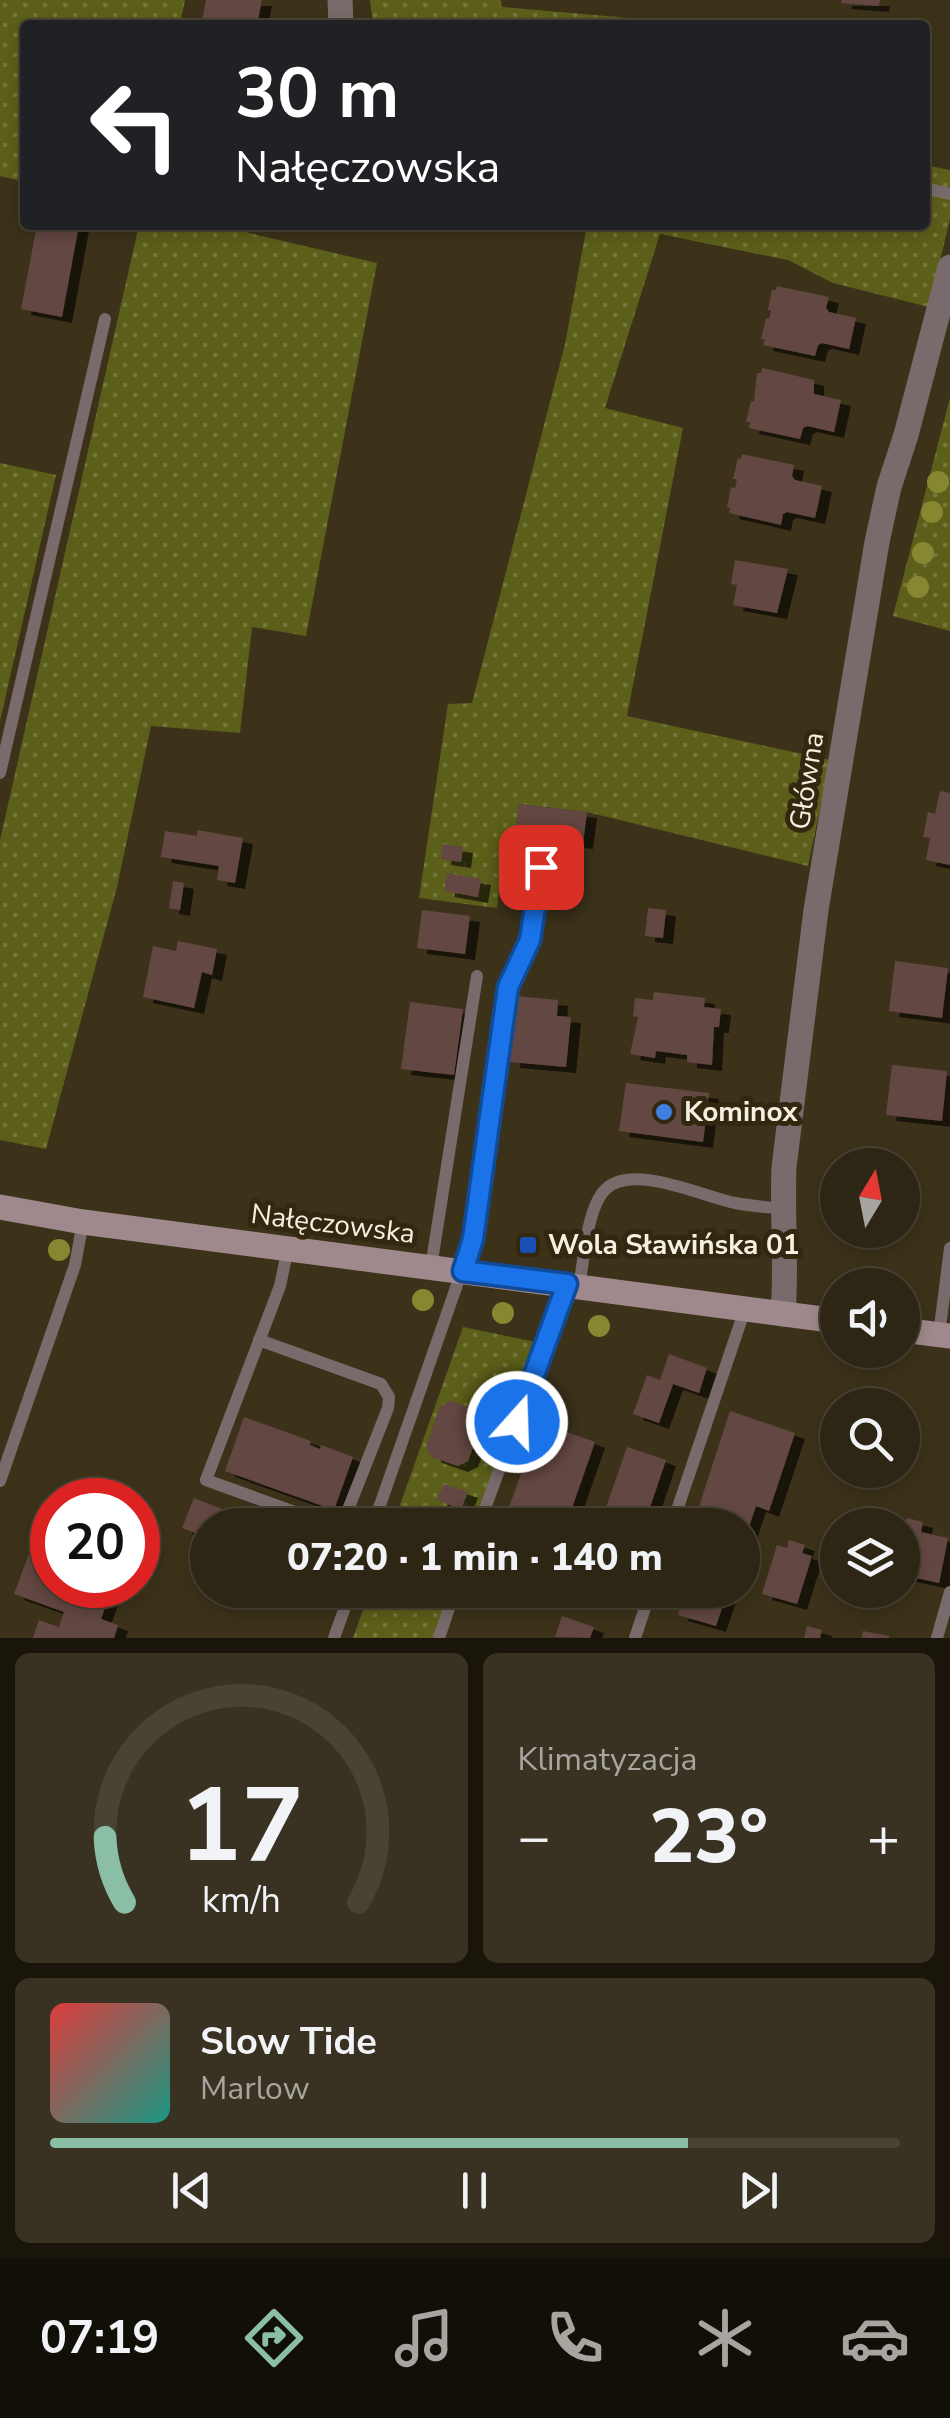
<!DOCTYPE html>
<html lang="pl">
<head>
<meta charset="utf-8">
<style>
	:root { --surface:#2d2614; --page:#393222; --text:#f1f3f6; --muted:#a7a5a0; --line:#484334; --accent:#8abfa5 }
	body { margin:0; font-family:"Nunito Sans",sans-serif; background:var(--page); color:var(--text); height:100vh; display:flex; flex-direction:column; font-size:38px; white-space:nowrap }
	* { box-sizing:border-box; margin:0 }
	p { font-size:32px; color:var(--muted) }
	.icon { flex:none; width:55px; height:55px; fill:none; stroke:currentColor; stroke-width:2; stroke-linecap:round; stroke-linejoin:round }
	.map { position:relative; height:1638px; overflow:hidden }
	.details { display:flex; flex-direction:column; gap:15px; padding:15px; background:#19150b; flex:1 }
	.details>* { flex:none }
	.hud { position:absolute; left:20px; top:20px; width:910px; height:210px; border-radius:10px; box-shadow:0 5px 15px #0003,0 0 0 2px var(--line); background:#202124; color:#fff; overflow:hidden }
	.needle { width:65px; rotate:10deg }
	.tools { position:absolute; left:820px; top:1148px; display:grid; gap:20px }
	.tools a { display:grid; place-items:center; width:100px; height:100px; border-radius:50%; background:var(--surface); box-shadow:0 5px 15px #0003,0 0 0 2px var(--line); font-size:50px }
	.speed { position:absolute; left:30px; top:1478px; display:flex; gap:20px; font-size:50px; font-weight:700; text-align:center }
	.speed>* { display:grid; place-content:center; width:130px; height:130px; border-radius:50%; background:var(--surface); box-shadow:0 5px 15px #0003,0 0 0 2px var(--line); line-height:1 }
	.speed .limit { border:15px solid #d22; background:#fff; color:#111 }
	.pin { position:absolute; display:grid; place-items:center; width:85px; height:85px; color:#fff; margin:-42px; border-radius:20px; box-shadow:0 5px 15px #0006 }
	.me { position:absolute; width:110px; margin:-55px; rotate:20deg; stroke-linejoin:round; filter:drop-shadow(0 0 8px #0008) }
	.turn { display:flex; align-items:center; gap:35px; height:210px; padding:0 50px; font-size:45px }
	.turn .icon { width:130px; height:130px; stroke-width:2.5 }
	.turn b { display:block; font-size:70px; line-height:85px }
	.big { font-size:75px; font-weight:800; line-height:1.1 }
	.details .widget { flex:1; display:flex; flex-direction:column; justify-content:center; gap:15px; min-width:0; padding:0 35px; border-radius:15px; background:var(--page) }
	.details .dial { align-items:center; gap:0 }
	.dial svg { height:260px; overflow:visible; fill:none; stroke:var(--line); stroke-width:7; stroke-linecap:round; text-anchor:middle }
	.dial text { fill:var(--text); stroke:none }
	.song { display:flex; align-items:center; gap:30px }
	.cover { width:120px; height:120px; border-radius:15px; background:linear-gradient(135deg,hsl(0 70% 55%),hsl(170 70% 35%)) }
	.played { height:10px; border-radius:5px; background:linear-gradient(90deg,var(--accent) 75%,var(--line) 75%) }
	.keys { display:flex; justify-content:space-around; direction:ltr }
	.heat { display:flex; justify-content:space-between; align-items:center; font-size:55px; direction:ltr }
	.details .tiles { flex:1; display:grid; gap:15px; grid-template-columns:1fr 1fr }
	.widget:last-child { grid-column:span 2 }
	.trip { position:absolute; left:190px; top:1508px; width:570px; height:100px; border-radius:50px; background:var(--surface); box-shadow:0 5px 15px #0003,0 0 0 2px var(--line); font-weight:800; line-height:100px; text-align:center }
	.menu { display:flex; height:160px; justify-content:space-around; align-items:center; background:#120f08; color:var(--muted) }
	.menu .icon { width:70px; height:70px }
	.menu .active { color:var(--accent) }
	.menu b { font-size:45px; color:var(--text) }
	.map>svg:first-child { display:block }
	.green { fill:url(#green-dots) }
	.building { fill:#644743; filter:url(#shadow) }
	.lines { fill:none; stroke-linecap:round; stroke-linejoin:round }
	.lane { stroke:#796b6c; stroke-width:12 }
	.street { stroke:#796b6c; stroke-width:25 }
	.secondary { stroke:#a0898c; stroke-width:25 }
	.tree { fill:#878731 }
	.route-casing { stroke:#114b97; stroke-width:25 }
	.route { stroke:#1a73e8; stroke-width:18 }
	.shop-dot { fill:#3f7fe0; stroke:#322810; stroke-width:4 }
	.transit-dot { fill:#1a4fb4; stroke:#322810; stroke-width:4 }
	.labels { text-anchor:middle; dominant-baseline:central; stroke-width:10; stroke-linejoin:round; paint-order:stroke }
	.street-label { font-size:28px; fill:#f6f0e1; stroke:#322810 }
	.poi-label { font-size:28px; font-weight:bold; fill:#f6f0e1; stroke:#322810; text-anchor:start }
</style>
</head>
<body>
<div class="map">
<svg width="950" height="1638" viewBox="0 0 950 1638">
	<defs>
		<pattern id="green-dots" width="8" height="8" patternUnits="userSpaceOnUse" patternTransform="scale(2.5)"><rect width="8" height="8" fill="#5c5f19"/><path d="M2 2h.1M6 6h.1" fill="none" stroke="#74763a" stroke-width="1.8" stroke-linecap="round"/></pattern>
		<filter id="shadow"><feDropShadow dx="10" dy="6" stdDeviation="0" flood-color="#0009"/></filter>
	</defs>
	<rect width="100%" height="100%" fill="#3c321a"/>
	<!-- green -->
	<g class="green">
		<polygon points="0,0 185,0 180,25 25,25 25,182 0,176"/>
		<polygon points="370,0 501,0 502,7 664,21 664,25 373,25"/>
		<polygon points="925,165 950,170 950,219 929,307 833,283 788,260 660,234 605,408 683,428 627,716 830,760 808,866 587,812 519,804 515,835 506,835 497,908 419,898 448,704 472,703 565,344 587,225 925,225"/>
		<polygon points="139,225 215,225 377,263 306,636 252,627 240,733 151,726 117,887 46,1149 0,1140 0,840"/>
		<polygon points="950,398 950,631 893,616"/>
		<polygon points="0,463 56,475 0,721"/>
		<polygon points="463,1327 545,1344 482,1525 393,1525"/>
		<polygon points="370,1590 459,1590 443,1638 353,1638"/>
	</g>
	<!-- building -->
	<g class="building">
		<polygon points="206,0 262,0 257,25 201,25"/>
		<polygon points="842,0 880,0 879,6 841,3"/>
		<polygon points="37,225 79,225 62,317 21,309"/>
		<polygon points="777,286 829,297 826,308 829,312 856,318 849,349 822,343 818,345 815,356 763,345 765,339 761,339 766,318 769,319 771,311 768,310 772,290 776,290"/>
		<polygon points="762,368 814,380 814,394 841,400 834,432 807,426 803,428 800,439 749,428 750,422 746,422 751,401 754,401 757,373 761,373"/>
		<polygon points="742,454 794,465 792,476 795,480 822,486 815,518 787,512 783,514 781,525 729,513 730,508 727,507 731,487 735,488 737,479 733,479 738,458 741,459"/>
		<polygon points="735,560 788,569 777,613 733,605 737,585 731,584"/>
		<polygon points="940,791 950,793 950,865 926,860 930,838 923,837 928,812 935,814"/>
		<polygon points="519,804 587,812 583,843 515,835"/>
		<polygon points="197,830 243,838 235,883 217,880 219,866 161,857 165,831 197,836"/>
		<polygon points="443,844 463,847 461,862 441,859"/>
		<polygon points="447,873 481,879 478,897 444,891"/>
		<polygon points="173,881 184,883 180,910 169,908"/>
		<polygon points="648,908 666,910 663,938 645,936"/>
		<polygon points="422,910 470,916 465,954 417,948"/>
		<polygon points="178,941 217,949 212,975 202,972 194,1008 143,997 153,946 176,951"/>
		<polygon points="895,961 948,968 942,1018 889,1011"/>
		<polygon points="654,992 705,998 704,1007 721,1009 719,1027 714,1027 712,1065 687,1062 687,1055 656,1051 655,1058 630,1054 638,1017 633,1016 635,998 653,1000"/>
		<polygon points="516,996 558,1000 557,1016 571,1017 566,1067 510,1062"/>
		<polygon points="410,1002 463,1009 454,1075 401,1069"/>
		<polygon points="892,1065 947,1071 942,1121 886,1115"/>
		<polygon points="626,1083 709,1093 703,1142 619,1131"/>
		<polygon points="669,1354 707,1368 699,1393 673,1384 659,1423 633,1414 647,1375 660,1380"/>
		<polygon points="450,1401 478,1410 483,1421 468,1461 458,1466 432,1457 426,1447 440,1406"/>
		<polygon points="730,1411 795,1433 769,1511 756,1506 743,1545 742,1525 723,1525 725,1516 710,1512 705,1525 693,1525"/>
		<polygon points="244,1417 311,1441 310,1445 320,1449 321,1445 353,1457 334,1510 225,1471"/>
		<polygon points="539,1422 595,1442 566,1525 503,1525"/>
		<polygon points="627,1447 666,1460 644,1525 631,1525 603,1516"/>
		<polygon points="444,1484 468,1492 461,1509 437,1500"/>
		<polygon points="194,1498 262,1525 208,1525 208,1538 182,1528"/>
		<polygon points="907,1518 923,1522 921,1532 948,1538 939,1583 902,1575 902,1531"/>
		<polygon points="789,1540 805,1545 802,1553 812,1556 797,1604 762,1594 777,1545 787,1548"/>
		<polygon points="33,1543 52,1550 52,1585 113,1585 101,1619 118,1625 114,1638 33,1638 39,1620 59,1627 64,1612 14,1594"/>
		<polygon points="514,1590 543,1590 540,1600"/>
		<polygon points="701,1590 728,1590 716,1626 678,1615 685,1591 700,1594"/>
		<polygon points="562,1616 594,1627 590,1638 555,1637"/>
		<polygon points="807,1626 822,1630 820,1638 804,1638"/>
		<polygon points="863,1631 889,1636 889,1638 862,1638"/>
	</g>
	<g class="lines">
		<!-- lane -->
		<g class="lane">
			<polyline points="925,188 950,194"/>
			<polyline points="0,773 105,319"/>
			<polyline points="288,1248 280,1286 206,1480 331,1525"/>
			<polyline points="431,1267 477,976"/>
			<path d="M579,1286C584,1261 587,1206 606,1189C633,1163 704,1197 735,1203C751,1206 767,1207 782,1209"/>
			<polyline points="939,1335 950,1248"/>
			<polyline points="259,1340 381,1384 389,1397 388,1408 342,1525"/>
			<polyline points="0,1481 75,1265 83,1222"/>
			<polyline points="373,1525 473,1239 508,987 531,940 541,867"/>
			<polyline points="479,1525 567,1284"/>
			<polyline points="672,1525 745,1309"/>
			<polyline points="334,1638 351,1590"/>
			<polyline points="439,1638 455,1590"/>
			<polyline points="635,1638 651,1590"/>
			<polyline points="937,1638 950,1592"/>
		</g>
		<!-- street -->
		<g class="street">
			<polyline points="340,0 341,25"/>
			<path d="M783,1314C787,1265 782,1217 784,1167L816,910L877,542L889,487L906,435L950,267"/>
		</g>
		<!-- secondary -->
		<g class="secondary">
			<polyline points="0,1207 83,1222 838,1321"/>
			<polyline points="902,1330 950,1336"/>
		</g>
	</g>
	<!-- trees -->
	<g class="tree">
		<circle cx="938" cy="482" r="11"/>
		<circle cx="932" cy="512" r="11"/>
		<circle cx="923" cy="553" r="11"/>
		<circle cx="918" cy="587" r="11"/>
		<circle cx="59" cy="1250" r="11"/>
		<circle cx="423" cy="1300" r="11"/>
		<circle cx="503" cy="1313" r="11"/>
		<circle cx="599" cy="1326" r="11"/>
	</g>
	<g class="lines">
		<defs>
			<polyline id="route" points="517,1422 567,1284 463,1271 473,1239 508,987 530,940 541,867"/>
		</defs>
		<!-- route casing -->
		<use href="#route" class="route-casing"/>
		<!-- route -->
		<use href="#route" class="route"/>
	</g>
	<!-- markers -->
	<circle class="shop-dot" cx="664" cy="1112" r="10"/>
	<rect class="transit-dot" x="518" y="1235" width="20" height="20" rx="5"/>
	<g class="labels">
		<!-- street labels -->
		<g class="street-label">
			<text transform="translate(807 781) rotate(-81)">Główna</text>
			<text transform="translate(333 1224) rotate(7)">Nałęczowska</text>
		</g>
		<!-- poi labels -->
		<g class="poi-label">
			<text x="684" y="1112">Kominox</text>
			<text x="548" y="1245">Wola Sławińska 01</text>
		</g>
	</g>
</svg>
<div class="tools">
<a><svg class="needle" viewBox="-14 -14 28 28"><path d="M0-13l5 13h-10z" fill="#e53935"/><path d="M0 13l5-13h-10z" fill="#a7a5a0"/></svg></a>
<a><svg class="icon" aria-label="sound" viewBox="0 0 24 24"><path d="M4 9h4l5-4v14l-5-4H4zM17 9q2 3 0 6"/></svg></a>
<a><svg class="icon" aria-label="search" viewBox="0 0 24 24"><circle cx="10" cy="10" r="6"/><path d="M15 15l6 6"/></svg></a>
<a><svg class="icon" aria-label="layers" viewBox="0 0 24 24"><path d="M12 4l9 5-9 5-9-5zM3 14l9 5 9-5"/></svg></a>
</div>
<div class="speed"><div class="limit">20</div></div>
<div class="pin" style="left:541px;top:867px;background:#d93025"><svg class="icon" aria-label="arrive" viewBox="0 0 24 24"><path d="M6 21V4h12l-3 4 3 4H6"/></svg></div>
<svg class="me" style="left:517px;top:1422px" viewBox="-20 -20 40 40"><circle r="17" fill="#1a73e8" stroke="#fff" stroke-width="3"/><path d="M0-11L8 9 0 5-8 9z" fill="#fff"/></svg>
<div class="trip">07:20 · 1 min · 140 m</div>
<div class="hud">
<div class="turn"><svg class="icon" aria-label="left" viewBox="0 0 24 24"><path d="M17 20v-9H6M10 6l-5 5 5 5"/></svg><div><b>30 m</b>Nałęczowska</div></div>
</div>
</div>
<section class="details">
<div class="tiles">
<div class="widget dial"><svg viewBox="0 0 100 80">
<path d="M14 69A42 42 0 1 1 86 69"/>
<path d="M14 69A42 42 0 0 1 8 49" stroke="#8abfa5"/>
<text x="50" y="56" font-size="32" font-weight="700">17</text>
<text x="50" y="72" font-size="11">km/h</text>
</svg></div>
<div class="widget"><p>Klimatyzacja</p>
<div class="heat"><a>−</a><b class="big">23°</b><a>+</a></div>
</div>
<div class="widget">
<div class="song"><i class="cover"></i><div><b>Slow Tide</b><p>Marlow</p></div></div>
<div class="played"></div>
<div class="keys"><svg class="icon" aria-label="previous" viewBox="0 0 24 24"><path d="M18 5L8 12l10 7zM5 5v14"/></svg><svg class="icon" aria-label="pause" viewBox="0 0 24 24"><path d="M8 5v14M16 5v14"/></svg><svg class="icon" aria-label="next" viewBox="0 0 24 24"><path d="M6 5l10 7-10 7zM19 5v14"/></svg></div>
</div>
</div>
</section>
<nav class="menu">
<b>07:19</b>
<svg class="icon active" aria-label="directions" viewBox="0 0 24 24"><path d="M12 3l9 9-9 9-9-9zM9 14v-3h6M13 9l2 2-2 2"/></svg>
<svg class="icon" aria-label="music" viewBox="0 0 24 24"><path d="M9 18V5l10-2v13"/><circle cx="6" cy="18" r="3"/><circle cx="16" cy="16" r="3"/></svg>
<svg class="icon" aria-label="phone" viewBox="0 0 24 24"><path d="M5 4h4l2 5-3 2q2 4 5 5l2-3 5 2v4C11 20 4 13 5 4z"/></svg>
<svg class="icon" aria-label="climate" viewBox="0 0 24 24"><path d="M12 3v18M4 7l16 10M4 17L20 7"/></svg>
<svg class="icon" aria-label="car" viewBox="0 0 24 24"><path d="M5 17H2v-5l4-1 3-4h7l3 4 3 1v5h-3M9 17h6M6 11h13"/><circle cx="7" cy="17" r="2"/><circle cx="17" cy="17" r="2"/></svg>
</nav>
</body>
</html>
